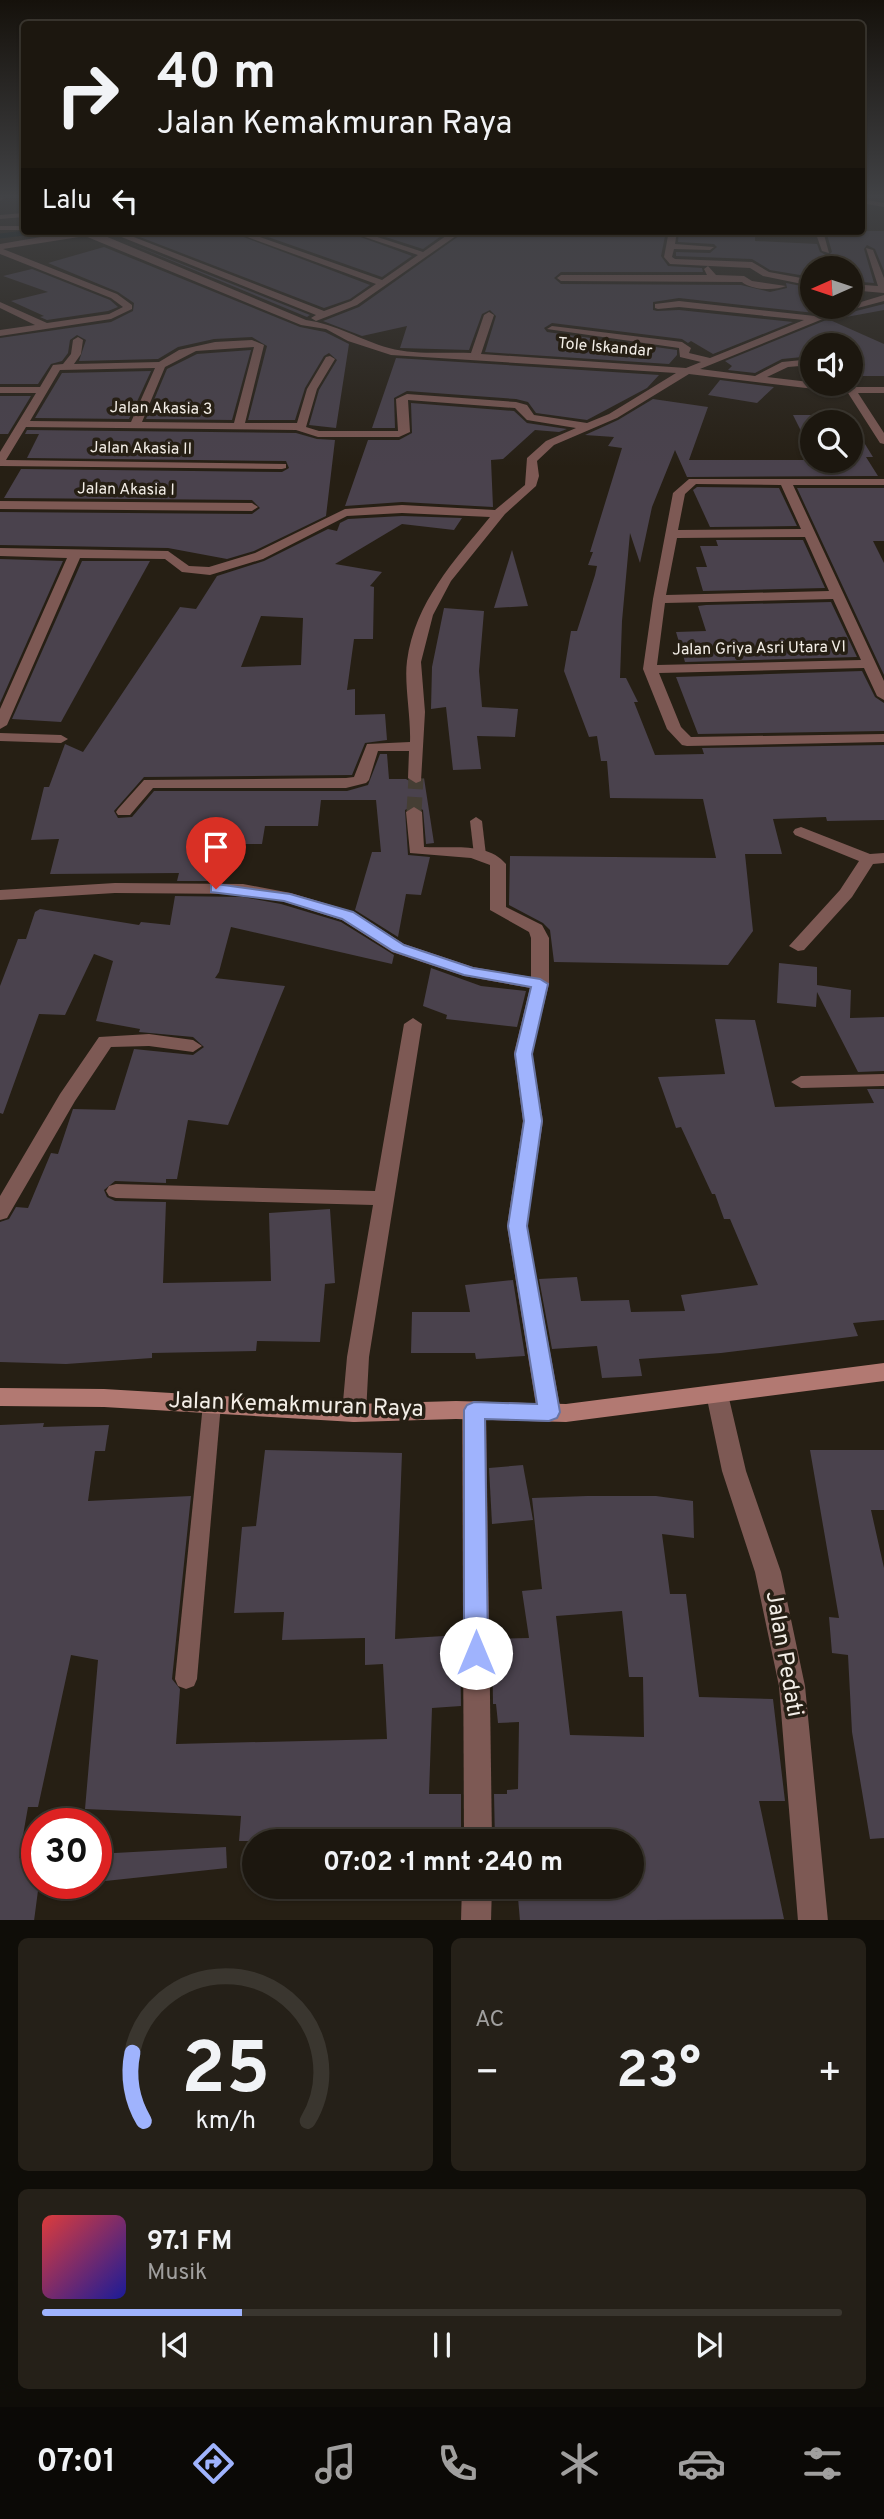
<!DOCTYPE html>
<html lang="id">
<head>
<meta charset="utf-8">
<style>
	:root { --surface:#1c170f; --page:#252018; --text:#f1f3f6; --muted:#a09f9e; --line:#3a362f; --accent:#9fb3fd }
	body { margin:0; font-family:Overpass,sans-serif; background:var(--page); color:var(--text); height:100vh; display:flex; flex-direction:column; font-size:26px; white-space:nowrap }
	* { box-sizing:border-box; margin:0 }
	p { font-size:23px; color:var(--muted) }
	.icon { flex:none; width:38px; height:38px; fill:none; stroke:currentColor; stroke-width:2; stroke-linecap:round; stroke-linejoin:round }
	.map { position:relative; height:1920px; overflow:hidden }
	.sheet { display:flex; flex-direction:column; gap:18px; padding:18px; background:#0f0d08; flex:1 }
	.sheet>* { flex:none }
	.banner { position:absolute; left:21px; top:21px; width:844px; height:214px; border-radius:7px; box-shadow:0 2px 5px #0004,0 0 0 2px var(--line); background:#1c170f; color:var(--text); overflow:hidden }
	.needle { width:46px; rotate:267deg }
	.fabs { position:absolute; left:800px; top:256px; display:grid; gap:14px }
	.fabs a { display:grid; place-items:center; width:63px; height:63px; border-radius:50%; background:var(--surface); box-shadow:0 2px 5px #0004,0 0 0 2px var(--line); font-size:35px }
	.speed { position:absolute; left:21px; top:1808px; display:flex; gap:14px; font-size:35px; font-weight:700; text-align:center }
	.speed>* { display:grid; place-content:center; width:91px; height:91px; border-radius:50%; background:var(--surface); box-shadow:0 2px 5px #0004,0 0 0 2px var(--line); line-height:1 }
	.speed .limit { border:10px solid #d22; background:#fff; color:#111 }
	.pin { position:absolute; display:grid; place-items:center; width:60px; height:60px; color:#fff; margin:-72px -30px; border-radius:50% 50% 50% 0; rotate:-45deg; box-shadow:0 0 7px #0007 }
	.pin .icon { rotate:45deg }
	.me { position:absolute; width:77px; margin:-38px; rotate:0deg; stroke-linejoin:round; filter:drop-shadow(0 0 5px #0008) }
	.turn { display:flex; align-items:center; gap:24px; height:147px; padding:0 21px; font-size:32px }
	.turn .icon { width:91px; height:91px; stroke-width:2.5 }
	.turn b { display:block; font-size:49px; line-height:60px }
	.then { display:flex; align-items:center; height:66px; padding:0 21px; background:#0003; gap:14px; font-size:26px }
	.big { font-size:52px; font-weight:700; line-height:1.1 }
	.sheet .widget { flex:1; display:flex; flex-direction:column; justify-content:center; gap:10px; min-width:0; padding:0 24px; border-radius:10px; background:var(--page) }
	.sheet .dial { align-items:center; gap:0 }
	.dial svg { height:182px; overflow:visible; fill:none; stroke:var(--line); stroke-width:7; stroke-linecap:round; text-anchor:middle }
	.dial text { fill:var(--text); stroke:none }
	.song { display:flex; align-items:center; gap:21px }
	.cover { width:84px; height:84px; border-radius:10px; background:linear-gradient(135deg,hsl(0 70% 55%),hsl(240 70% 35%)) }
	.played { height:7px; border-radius:4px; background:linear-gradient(90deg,var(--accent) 25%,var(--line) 25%) }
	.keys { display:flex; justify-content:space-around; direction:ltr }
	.heat { display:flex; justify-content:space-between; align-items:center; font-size:38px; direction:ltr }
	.sheet .tiles { flex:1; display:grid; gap:18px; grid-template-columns:1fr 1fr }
	.widget:last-child { grid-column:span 2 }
	.trip { position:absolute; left:242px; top:1829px; width:402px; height:70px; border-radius:35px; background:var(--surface); box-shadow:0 2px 5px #0004,0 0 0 2px var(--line); font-weight:700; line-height:70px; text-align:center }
	.tab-bar { display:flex; height:112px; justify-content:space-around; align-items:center; background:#0b0906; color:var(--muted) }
	.tab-bar .icon { width:49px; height:49px }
	.tab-bar .active { color:var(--accent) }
	.tab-bar b { font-size:32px; color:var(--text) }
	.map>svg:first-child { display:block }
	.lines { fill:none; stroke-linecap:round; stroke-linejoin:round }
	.stream { stroke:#001315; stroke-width:5 }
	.building { fill:#4a424d; fill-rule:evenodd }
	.minor-tunnel { stroke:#453e34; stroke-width:15; stroke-dasharray:15 8; stroke-linecap:butt }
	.service { fill:#7d5954; fill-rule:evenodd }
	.minor { fill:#7d5954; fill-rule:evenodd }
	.secondary { fill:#b27972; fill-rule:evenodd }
	.route { fill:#9fb3fd; stroke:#6774a4; stroke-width:2 }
	.labels { text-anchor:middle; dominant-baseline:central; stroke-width:7; stroke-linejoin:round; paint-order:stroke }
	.far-street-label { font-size:16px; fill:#f3eee7; stroke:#261f14 }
	.near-street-label { font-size:23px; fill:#f3eee7; stroke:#261f14 }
</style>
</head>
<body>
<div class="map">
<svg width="884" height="1921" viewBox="0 0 884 1921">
	<rect width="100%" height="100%" fill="#261f14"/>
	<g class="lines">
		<!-- stream -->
		<polyline class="stream" points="0,236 41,231"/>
	</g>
	<!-- building -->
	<g class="building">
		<polygon points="159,231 228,231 370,285 350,299 324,308 140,237"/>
		<polygon points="251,231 344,231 412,256 382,277"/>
		<polygon points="367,231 448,231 423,249"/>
		<polygon points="466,231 666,231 661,256 668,266 702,268 703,272 561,272 554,278 561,284 741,285 770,292 787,288 786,283 812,288 812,306 838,306 815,313 679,298 653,302 653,310 657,311 679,310 793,322 713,354 691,341 688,343 682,339 552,323 544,328 547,332 677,350 677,355 669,364 485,352 496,316 490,310 482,314 469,350 400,348 407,326 362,336 323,321 359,307"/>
		<polygon points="679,231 755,231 755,241 817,244 820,252 828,256 832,252 826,231 884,231 884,271 875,249 867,245 864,249 874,283 850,281 850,268 812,268 812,277 770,270 752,259 676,256 676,252 710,253 717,247 714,244 678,242"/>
		<polygon points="124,241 310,315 307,317"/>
		<polygon points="104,247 300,327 325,332 349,344 336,428 309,425 319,390 337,360 329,353 324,356 305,388 295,420 248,420 267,346 252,337 214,339 178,347 158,359 79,361 86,340 77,335 70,340 68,353 62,361 51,364 38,384 0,384 0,338 111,322 133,311 134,303 118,292 48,263"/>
		<polygon points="32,269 110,300 118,307 108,311 47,320 40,317 44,316 11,301 48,292 3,276"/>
		<polygon points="884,304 884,310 830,320 884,344 884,376 850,376 850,345 812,345 812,356 782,359 755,373 728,370 732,366 725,361 836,316"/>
		<polygon points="251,350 232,420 146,419 167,369 197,354"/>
		<polygon points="396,358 659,375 647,388 587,420 536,413 528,402 516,399 407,391 394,398 395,428 372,428"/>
		<polygon points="151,371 129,419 35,418 62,373"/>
		<polygon points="720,380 774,387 757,403 708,395"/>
		<polygon points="0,396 31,396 8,434 0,434"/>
		<polygon points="653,399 708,407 689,460 850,460 850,422 812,422 812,453 793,415 847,415 873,457 866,457 878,476 687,477 675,450 652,507 640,563 630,533 622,621 620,678 626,678 638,702 634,702 655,755 704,754 702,748 884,745 884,820 827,821 826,817 773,819 782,854 745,854 753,931 728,965 554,962 550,930 543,923 509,905 510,856 716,858 703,799 610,798 607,761 601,761 597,736 589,737 564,671 571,631 577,631 595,575 597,566 588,565 593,552 590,552 622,448 608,446 614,437 585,435 618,420"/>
		<polygon points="411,403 514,411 527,423 567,429 559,432 535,430 503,459 491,460 493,507 402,502 345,506 368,440 399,440 412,433"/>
		<polygon points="27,430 296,433 317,439 335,440 326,516 254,551 227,559 168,548 0,545 0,512 252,514 260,508 252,500 4,498 21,469 282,472 289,468 286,461 27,458 39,434 25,434"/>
		<polygon points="697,487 779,488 797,526 710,527 693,490"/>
		<polygon points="797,488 884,488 884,541 873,541 884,563 884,675"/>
		<path d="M402,516L462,518L454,530L402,524L335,564L382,572L370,586L374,587L373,639H354L347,690L355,689V715L385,714L387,740L365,743L352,775L144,777L114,811L118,818L132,817L154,791H347L368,785L380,754H387L389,779H406L417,785L424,778L434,843L426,844L423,810L415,805L405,810L408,855L430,857L421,895L406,894L398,937L355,910L372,852H381L376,800H321L318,826H265L262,844H229L225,881H177L179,873L50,874L59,839L31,840L44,787H49L65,744L83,752L180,607L196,609L217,576L264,561L328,529L337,531L340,523L348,519ZM261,616L303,618L301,665L241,667Z"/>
		<polygon points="716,540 803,540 825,588 703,591 696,567 707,567 700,546 718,546"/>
		<polygon points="512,550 528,606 494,608"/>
		<polygon points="0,559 63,561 0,703"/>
		<polygon points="82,561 150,561 61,722 12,719"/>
		<polygon points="831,602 857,657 685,662 676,632 706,631 698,606 706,605"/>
		<polygon points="444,608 484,611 479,671 482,707 518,709 515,737 477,736 481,769 453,770 446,707 431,709 432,667"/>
		<polygon points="862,671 875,697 884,703 884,731 698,734 676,677"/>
		<polygon points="175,896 243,897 281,904 341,922 394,955 392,964 231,927 219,972 215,978 285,986 228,1125 188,1120 177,1179 166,1179 166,1183 115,1181 104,1190 107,1197 115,1201 166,1202 163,1283 271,1281 269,1213 330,1209 335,1283 325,1284 320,1342 257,1341 256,1351 152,1353 152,1358 66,1364 0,1362 0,1222 9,1219 16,1207 28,1208 51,1153 58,1154 73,1109 115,1110 134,1049 193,1055 204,1047 193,1037 139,1032 140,1029 96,1021 113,961 94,954 65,1015 39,1014 3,1114 0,1113 0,986 18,939 26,939 35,912 40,909 139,925 141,922 170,925"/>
		<polygon points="779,963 817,967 817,985 851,990 850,1018 884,1017 884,1071 858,1072 817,992 816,1007 777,1003"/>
		<polygon points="431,968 481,986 526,991 517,1027 446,1019 447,1015 423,1006"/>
		<polygon points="715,1019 755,1020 775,1107 874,1103 867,1089 884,1089 884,1320 853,1323 858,1336 721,1353 639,1359 642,1376 602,1378 597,1346 552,1349 539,1279 577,1277 581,1301 629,1300 631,1312 685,1311 681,1295 758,1285 730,1219 724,1219 715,1194 712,1194 681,1127 676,1128 658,1077 725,1074"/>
		<polygon points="513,1280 525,1356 476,1359 475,1353 411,1353 412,1312 470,1312 465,1285"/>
		<polygon points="44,1423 43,1427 109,1425 105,1451 95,1451 88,1501 191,1496 172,1679 180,1689 176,1744 387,1739 383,1664 365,1665 365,1638 282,1640 284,1612 234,1613 242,1527 256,1526 265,1450 402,1453 395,1639 460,1635 461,1706 432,1708 429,1794 461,1794 461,1841 422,1841 422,1833 350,1832 349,1841 239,1841 241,1816 85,1809 98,1660 71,1655 38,1807 28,1807 19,1858 37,1857 39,1883 34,1921 0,1921 0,1425"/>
		<polygon points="810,1450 884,1450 884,1510 871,1510 884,1568 884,1838 870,1839 852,1732 848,1655 832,1653 829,1617 839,1618"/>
		<polygon points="523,1465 533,1520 492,1524 489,1468"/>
		<path d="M587,1496H656L693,1501L694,1538L662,1534L670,1594H686L699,1697L773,1699L785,1801H759L784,1919L520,1921L517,1886H632V1841H495L494,1794H507V1790L518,1789L519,1722L498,1723L496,1704H493L492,1639L529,1638L522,1591L542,1589L532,1498ZM622,1611L629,1677H643L644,1737L570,1735L556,1616Z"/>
		<polygon points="226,1847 227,1868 96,1882 96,1854"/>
	</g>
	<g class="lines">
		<!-- minor-tunnel -->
		<polyline class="minor-tunnel" points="414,812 416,778"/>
		<!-- service -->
		<g class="service">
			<polygon points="476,817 482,821 486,855 480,859 474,855 470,821"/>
			<polygon points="212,1397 219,1399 221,1404 197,1679 194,1686 186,1689 178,1686 175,1679 203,1404 205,1399"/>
		</g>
		<!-- minor -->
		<g class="minor">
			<polygon points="0,198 5,198 0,201"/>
			<polygon points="861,199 884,203 884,207 861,203"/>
			<polygon points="24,213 24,217 0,219 0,215"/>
			<rect x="0" y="226" width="24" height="4"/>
			<path d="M76,231H93L306,320C336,324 360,340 389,348C414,355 445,352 471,353L484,315L489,312L494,315L481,354L686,368L701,362L680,357L679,348L547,329L552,326L682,342L691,348L689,353L710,358L804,320L679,307L658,309L655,308V304L679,301L815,316L884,295V301L835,314L700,369L755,376L782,362L812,359V365L788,367L767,377L843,386L850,383L854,387H884V393H858L884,433V444L880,443L848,393L689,374L617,418L554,445L537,461L539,476L536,486L505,514L451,581L433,615L421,662L425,712L421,781L416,783L408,778L409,751H378L369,780L366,783L346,788H153L130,815H118L116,812L118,809L144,780L346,778L354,777L367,744L410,742C411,717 404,683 407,661C415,602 454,561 490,517L402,513L347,516L263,559L210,575L182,572L165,559L80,558L7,725L0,729V709L67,558L0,556V548L168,551L189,566L209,567L255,553L345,509L402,505L495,510L525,485L527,458L546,441L576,428L527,420L515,408L408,400L410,432L399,437H318L296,430L26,427L6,460L286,464V468L282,469L0,466V452L36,393H0V387H40L53,365L63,364L71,354L73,340L78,337L83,340L81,354L74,364L159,362L179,350L215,342L252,340L264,345L245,423H297L307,389L326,357L330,356L335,359L317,389L306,427L319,431H398L396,399L407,394L516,402L527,405L534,415L587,423L609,414L676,373L391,355L348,341L326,329L301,325L85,236L3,249L117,294L132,305V309L111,319L0,336V330L35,325L0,308V302L47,323L109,314L123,307L111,298L0,254V244ZM254,347L234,423L142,422L165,367L196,351ZM155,368L131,422L30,421L60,370Z"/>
			<polygon points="231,231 243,231 382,280 418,255 347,231 359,231 423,252 453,231 463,231 357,305 316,321 311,318 316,315 119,236 126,234 324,311 351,301 376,284"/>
			<polygon points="669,231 677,231 675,244 714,247 710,250 674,249 672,257 675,259 752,262 769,272 812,280 812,286 763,276 750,268 670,264 664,257"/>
			<polygon points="815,231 823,231 829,253 822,251"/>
			<polygon points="866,248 873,250 884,278 884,293 850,290 850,284 878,286"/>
			<path d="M708,266L716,275L744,276L752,281L786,286C775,291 751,290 742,282L561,281L557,278L561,275H707L704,269Z"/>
			<path d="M689,479H884V485H793L884,681V700L877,696L864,668L659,673L681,727L691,737L884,734V742L687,746L682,745L667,729L643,669L653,599L673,493ZM696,484L781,485L801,529L678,530L685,494ZM805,537L829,591L666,595L677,538ZM833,599L861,660L657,665L665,603Z"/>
			<polygon points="0,501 252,503 258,507 252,511 0,509"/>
			<polygon points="0,733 61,735 68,739 61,743 0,741"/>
			<path d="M414,807L422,812L424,847C450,849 487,841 506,864V907L542,925L549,938V984L532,1053L543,1121L527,1226L561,1412L557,1419L549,1421L541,1419L537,1412L507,1226L523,1121L514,1053L530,988L464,976L392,952L342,920L282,901L243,894L115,893L0,900V890L115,883L243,884L291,893L354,912L404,944L473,967L531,977V938L529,932L490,910V865L471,858L410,853L406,812Z"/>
			<polygon points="801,827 870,854 884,853 884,863 873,864 852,897 804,950 798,951 789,946 840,890 859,861 795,835 793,832 795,829"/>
			<polygon points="413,1018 422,1024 369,1357 366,1413 362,1420 354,1422 346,1420 342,1413 347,1357 373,1205 116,1198 109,1196 106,1191 109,1186 116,1184 375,1191 404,1024"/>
			<polygon points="149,1034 193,1040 202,1046 193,1052 149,1046 111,1047 75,1101 7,1218 0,1220 0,1196 60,1094 99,1037"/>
			<polygon points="884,1074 884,1086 801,1088 791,1082 801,1076"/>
			<polygon points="717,1385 725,1388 728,1394 746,1471 781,1572 805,1686 828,1921 798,1921 779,1686 755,1572 722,1471 706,1394 709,1388"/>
			<polygon points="474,1401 482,1403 486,1410 492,1841 464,1841 462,1410 466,1403"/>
			<polygon points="462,1886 492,1886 491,1921 461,1921"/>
		</g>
		<!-- secondary -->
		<polygon class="secondary" points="884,1363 884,1381 566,1422 456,1419 354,1422 104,1407 0,1406 0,1388 104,1389 354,1404 456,1401 566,1404"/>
	</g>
	<!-- sky -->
	<linearGradient id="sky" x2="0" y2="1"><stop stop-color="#15110b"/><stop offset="0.42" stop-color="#414245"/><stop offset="1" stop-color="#414245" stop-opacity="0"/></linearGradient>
	<rect width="884" height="467" fill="url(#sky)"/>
	<!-- route -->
	<polygon class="route" points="216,884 290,894 353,912 404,945 473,968 540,979 548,984 532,1054 542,1121 527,1226 560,1412 557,1418 549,1421 485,1419 488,1653 485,1660 476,1663 468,1660 464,1653 464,1410 467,1405 474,1402 537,1404 508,1226 524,1121 515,1054 531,987 464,975 393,951 342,919 284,901 211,892 211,885"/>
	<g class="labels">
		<!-- far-street labels -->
		<g class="far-street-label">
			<text transform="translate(605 348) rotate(5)">Tole Iskandar</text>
			<text transform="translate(161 409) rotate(1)">Jalan Akasia 3</text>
			<text transform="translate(141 449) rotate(1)">Jalan Akasia II</text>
			<text transform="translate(126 490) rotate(1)">Jalan Akasia I</text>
			<text transform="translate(759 649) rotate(-1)">Jalan Griya Asri Utara VI</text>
		</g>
		<!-- near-street labels -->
		<g class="near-street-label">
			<text transform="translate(296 1406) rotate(2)">Jalan Kemakmuran Raya</text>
			<text transform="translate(783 1654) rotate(80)">Jalan Pedati</text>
		</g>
	</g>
</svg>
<div class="fabs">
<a><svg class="needle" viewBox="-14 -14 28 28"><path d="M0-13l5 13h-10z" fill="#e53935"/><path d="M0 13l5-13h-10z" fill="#a09f9e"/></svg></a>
<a><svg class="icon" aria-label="sound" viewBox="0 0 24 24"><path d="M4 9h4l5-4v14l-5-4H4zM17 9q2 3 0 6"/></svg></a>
<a><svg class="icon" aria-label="search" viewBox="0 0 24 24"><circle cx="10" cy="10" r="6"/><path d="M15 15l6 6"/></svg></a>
</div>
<div class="speed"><div class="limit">30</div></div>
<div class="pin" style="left:216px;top:889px;background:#d93025"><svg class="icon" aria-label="arrive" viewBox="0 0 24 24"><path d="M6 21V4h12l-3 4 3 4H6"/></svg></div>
<svg class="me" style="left:476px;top:1653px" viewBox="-20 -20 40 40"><circle r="19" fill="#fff"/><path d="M0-13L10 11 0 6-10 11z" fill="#9fb3fd"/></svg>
<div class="trip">07:02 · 1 mnt · 240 m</div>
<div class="banner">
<div class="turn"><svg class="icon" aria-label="right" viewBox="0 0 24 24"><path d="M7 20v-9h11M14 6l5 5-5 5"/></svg><div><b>40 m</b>Jalan Kemakmuran Raya</div></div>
<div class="then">Lalu<svg class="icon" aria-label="left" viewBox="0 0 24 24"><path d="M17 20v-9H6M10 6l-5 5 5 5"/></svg></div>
</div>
</div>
<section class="sheet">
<div class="tiles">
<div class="widget dial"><svg viewBox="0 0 100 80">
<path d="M14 69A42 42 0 1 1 86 69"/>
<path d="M14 69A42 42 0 0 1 9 39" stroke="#9fb3fd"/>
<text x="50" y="56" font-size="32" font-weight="700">25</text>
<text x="50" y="72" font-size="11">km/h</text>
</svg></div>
<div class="widget"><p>AC</p>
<div class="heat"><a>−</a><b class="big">23°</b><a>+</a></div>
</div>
<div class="widget">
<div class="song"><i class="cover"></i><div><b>97.1 FM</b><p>Musik</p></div></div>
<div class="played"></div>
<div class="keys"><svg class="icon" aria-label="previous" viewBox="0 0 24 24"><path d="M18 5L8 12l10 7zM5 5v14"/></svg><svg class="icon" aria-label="pause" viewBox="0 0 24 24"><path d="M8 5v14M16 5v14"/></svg><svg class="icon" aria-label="next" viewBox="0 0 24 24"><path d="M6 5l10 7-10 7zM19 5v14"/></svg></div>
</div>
</div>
</section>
<nav class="tab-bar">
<b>07:01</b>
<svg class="icon active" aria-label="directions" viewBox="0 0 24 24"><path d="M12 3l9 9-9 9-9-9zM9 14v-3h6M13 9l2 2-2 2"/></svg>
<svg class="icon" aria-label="music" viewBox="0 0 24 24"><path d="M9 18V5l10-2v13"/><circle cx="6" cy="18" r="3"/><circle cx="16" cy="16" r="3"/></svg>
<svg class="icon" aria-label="phone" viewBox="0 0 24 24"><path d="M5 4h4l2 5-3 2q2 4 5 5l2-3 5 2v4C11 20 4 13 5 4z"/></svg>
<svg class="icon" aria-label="climate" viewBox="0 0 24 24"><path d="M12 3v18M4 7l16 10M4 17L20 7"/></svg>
<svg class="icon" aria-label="car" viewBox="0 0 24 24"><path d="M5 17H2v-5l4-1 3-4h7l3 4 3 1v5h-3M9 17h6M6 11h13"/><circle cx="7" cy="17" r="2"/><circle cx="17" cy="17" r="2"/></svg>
<svg class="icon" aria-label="filters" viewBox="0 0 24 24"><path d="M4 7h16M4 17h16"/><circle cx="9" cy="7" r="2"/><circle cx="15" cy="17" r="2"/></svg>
</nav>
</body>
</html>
